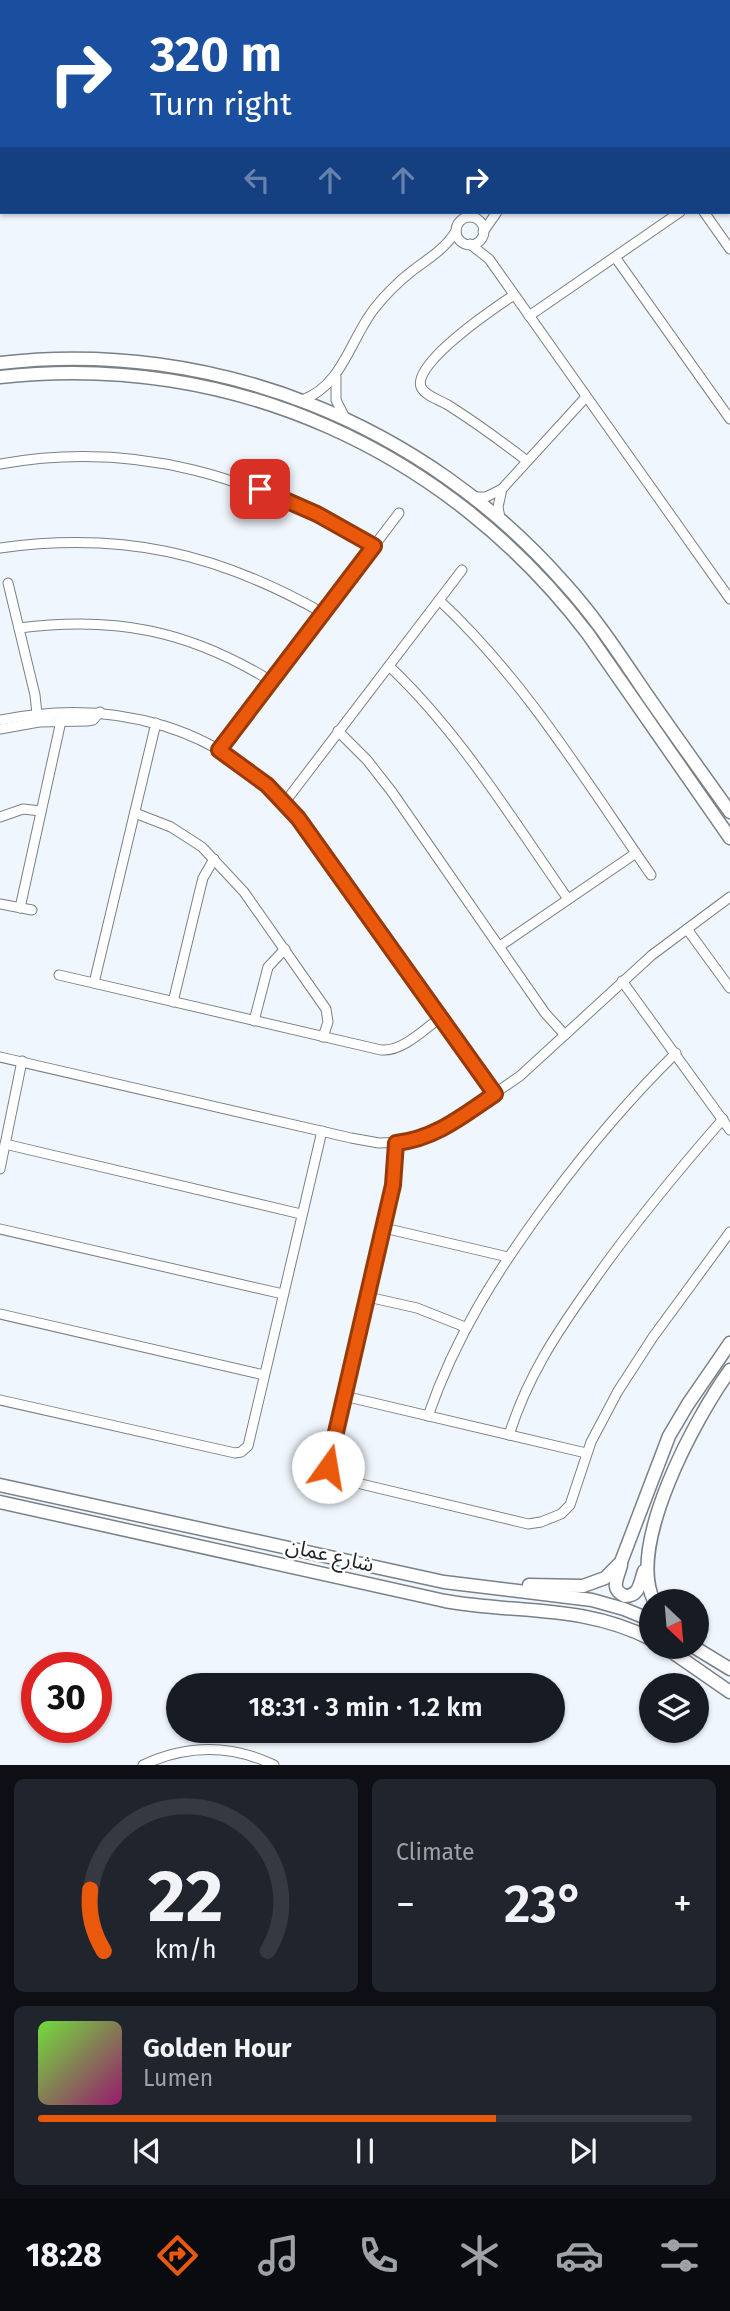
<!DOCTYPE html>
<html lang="en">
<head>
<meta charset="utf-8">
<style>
	:root { --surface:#171b24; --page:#20242c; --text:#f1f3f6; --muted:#9ea1a6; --line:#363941; --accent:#ea580c }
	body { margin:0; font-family:"Fira Sans","Noto Sans Arabic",sans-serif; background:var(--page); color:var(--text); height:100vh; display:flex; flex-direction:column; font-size:26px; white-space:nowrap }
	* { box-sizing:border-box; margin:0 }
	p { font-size:23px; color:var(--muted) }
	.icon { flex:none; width:38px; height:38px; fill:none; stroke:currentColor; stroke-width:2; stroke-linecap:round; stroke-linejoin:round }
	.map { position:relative; height:1765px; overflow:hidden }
	.panel { display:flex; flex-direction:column; gap:14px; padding:14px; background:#0d0f14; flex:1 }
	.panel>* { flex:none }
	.top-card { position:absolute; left:0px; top:0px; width:732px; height:214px; box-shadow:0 2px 5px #0004; background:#1a4fa0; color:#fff; overflow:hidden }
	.needle { width:46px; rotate:154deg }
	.tools { position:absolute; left:639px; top:1589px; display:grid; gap:14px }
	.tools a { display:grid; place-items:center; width:70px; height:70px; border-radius:50%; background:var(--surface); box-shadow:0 2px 5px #0004; font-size:35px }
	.speed { position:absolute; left:21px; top:1652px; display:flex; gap:14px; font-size:35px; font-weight:700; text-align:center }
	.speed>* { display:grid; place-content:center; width:91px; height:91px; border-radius:50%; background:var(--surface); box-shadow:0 2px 5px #0004; line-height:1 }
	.speed .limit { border:10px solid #d22; background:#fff; color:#111 }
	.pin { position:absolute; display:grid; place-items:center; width:60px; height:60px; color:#fff; margin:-30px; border-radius:14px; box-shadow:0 4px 10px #0006 }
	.me { position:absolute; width:77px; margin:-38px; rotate:13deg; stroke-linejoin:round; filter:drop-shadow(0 0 5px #0008) }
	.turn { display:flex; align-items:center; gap:24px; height:147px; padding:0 35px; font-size:32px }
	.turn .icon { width:91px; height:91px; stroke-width:2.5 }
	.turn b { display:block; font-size:49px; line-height:60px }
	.lanes { display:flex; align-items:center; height:66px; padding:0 35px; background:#0003; justify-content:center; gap:35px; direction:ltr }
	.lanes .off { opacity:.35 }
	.big { font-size:52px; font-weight:600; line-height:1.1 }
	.panel .card { flex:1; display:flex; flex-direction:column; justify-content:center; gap:10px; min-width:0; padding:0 24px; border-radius:10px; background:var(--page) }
	.panel .dial { align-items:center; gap:0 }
	.dial svg { height:182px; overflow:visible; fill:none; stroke:var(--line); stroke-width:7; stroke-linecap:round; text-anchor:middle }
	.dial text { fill:var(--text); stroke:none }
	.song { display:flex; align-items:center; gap:21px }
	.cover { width:84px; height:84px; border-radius:10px; background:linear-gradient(135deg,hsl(100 70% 55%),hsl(320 70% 35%)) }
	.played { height:7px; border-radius:4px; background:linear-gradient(90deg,var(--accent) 70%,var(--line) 70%) }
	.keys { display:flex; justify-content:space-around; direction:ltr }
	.heat { display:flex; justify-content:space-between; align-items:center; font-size:38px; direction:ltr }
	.panel .tiles { flex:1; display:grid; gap:14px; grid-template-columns:1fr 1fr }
	.card:last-child { grid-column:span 2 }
	.trip { position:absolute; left:166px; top:1673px; width:399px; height:70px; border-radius:35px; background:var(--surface); box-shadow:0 2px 5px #0004; font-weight:600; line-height:70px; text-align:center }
	.tabs { display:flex; height:112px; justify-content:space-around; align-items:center; background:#090b0e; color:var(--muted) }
	.tabs .icon { width:49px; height:49px }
	.tabs .active { color:var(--accent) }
	.tabs b { font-size:32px; color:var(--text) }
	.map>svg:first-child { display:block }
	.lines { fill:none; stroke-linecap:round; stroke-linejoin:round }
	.street-casing { stroke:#7a8085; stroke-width:11 }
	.secondary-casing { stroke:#7a8085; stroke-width:15 }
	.street { stroke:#fff; stroke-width:9 }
	.secondary { stroke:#fff; stroke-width:12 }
	.route-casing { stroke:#983908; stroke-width:18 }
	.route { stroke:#ea580c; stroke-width:12 }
	.labels { text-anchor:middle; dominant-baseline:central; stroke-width:5; stroke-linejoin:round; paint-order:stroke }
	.street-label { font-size:21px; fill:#1f2124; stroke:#fff }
</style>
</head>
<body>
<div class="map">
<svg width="730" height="1765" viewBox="0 0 730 1765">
	<rect width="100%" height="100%" fill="#eff6fd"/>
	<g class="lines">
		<defs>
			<g id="street">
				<polyline points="309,0 310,2"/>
				<polyline points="435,0 436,2"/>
				<polyline points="555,0 556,2"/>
				<polyline points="674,0 675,2"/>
				<polyline points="31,2 32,0"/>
				<polyline points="616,2 619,0"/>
				<polyline points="0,55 2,52"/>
				<polyline points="730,78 730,79"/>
				<polyline points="704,212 730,249"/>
				<circle cx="470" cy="231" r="14"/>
				<polyline points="483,232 497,212"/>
				<polyline points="470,244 489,259 730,599"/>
				<polyline points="615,257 730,419"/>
				<path d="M514,295C496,307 412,363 421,387C425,396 440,400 448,405C475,422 501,441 527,461"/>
				<polyline points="529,316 680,212"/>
				<polyline points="336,377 336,400 345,418"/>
				<path d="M302,400C342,386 350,340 374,309C385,295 398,282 412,271C429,258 445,249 456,231"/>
				<path d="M0,464C139,439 254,478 374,546"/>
				<polyline points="474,497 486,497 502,489 586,397"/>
				<polyline points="500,518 498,507 502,489"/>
				<path d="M0,548C122,531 217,553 323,613"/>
				<polyline points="8,583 35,695 37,714"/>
				<path d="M439,600C524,679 585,780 651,875"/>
				<path d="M19,628C115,616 188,630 271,681"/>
				<path d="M389,666C460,733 512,819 568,899"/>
				<path d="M0,720C114,697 224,726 298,818L495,1094"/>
				<polyline points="0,729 39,722 87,721 93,720 100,712"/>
				<polyline points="338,731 367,760 392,792 545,1013 565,1035"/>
				<polyline points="219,750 399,513"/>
				<polyline points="285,802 462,570"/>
				<polyline points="135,813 171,827 202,847 244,892 326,1009 328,1022 323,1037"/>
				<polyline points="0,817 23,809 41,811"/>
				<polyline points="0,904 32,910"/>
				<polyline points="20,908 61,721"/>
				<polyline points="687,929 730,988"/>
				<polyline points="500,946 636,853"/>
				<path d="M59,975L381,1050C402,1052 425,1029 441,1017"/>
				<polyline points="622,981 730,1130"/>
				<polyline points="94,983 156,723"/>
				<polyline points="173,1002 199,894 203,878 214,859"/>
				<polyline points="254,1021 268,967 285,949"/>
				<polyline points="0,1057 351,1138 379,1143 408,1142 429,1135 449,1125 520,1076 652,955 730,897"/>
				<polyline points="396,1143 393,1185 329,1463 329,1470 336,1478 528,1524 541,1522 561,1514 570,1505 591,1442 618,1391 653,1337 730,1232"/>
				<polyline points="5,1144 301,1214"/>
				<polyline points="0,1169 22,1061"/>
				<polyline points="384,1228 508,1257"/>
				<polyline points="0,1229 283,1294"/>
				<polyline points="368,1297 417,1308 465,1327"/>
				<polyline points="0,1314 264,1375"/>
				<polyline points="344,1396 586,1453"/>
				<polyline points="0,1400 235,1453 241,1452 248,1446 322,1131"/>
				<path d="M428,1416C456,1335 497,1271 547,1203C587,1149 628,1100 676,1053"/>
				<path d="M509,1435C527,1378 555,1335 590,1286C631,1227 676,1173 723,1119"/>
				<path d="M143,1765C186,1745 230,1744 274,1765"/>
			</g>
			<g id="secondary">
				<path d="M0,363C213,338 424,423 565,584C596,618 621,657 647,695C674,734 702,773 730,812"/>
				<path d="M0,377C231,351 448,450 588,634L730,838"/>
				<polyline points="0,1485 444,1582 592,1600 624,1609 651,1620"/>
				<path d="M0,1502L445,1601C518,1614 582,1604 651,1639"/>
				<path d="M621,1565C618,1578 609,1589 625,1596C640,1596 640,1582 644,1571"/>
				<polyline points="529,1585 583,1586 605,1578 621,1562 669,1436 688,1404 730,1343"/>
				<path d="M654,1601C626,1545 696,1417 730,1370"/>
				<polyline points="665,1647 730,1692"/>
				<polyline points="694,1647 730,1669"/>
			</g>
		</defs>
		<!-- street casing -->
		<use href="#street" class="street-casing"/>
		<!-- secondary casing -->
		<use href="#secondary" class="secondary-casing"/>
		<!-- street -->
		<use href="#street" class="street"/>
		<!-- secondary -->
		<use href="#secondary" class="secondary"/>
	</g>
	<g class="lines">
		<defs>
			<path id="route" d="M260,489L317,514L374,546L219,750L267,785L298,818L495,1094C464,1115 435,1139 396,1143L393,1185L328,1467"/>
		</defs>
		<!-- route casing -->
		<use href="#route" class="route-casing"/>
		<!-- route -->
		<use href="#route" class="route"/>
	</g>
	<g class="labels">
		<!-- street labels -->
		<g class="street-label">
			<text transform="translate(330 1555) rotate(13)">شارع عمان</text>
		</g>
	</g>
</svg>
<div class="tools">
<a><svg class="needle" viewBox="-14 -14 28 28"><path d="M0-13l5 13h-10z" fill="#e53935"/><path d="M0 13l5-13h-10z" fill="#9ea1a6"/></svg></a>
<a><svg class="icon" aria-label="layers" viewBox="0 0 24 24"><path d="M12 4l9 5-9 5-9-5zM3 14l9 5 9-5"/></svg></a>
</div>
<div class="speed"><div class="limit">30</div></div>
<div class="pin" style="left:260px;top:489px;background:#d93025"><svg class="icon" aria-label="arrive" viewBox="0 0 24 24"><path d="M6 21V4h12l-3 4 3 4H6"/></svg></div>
<svg class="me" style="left:328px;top:1467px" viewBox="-20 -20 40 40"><circle r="19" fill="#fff"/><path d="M0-13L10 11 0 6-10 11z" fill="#ea580c"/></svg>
<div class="trip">18:31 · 3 min · 1.2 km</div>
<div class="top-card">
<div class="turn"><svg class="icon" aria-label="right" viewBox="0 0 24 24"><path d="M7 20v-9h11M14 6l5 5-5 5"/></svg><div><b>320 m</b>Turn right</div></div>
<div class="lanes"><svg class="icon off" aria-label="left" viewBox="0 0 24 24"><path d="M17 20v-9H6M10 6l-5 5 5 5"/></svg><svg class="icon off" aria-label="ahead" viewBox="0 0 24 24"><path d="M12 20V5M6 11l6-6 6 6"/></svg><svg class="icon off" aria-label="ahead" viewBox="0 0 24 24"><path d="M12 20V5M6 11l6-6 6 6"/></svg><svg class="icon" aria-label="right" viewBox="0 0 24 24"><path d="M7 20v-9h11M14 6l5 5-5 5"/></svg></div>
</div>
</div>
<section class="panel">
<div class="tiles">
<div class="card dial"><svg viewBox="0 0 100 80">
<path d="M14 69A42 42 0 1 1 86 69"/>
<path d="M14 69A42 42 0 0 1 8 42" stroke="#ea580c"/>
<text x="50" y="56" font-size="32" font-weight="700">22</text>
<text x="50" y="72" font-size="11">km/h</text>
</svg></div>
<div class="card"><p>Climate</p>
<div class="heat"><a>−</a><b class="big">23°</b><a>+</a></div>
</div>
<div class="card">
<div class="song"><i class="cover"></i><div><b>Golden Hour</b><p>Lumen</p></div></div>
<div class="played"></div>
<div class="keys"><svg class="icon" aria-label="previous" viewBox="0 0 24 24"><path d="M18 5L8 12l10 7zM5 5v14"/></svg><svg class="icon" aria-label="pause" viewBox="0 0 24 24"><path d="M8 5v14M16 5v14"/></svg><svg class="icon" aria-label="next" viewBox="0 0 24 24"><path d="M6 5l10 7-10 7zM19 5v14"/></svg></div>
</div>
</div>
</section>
<nav class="tabs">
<b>18:28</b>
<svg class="icon active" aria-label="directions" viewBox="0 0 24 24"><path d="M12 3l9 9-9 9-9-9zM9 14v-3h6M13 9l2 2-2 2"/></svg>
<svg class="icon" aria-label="music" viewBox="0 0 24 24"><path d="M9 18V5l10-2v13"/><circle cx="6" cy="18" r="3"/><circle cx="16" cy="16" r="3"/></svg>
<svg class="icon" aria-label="phone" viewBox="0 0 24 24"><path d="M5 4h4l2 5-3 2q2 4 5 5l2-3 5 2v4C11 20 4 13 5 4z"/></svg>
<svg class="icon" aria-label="climate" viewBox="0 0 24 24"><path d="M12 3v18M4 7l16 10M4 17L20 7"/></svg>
<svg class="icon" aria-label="car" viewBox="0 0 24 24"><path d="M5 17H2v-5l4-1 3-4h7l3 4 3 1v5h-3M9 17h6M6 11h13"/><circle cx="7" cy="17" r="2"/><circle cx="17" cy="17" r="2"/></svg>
<svg class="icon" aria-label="filters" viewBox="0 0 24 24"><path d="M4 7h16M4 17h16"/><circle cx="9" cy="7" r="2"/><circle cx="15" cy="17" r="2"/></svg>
</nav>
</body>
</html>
